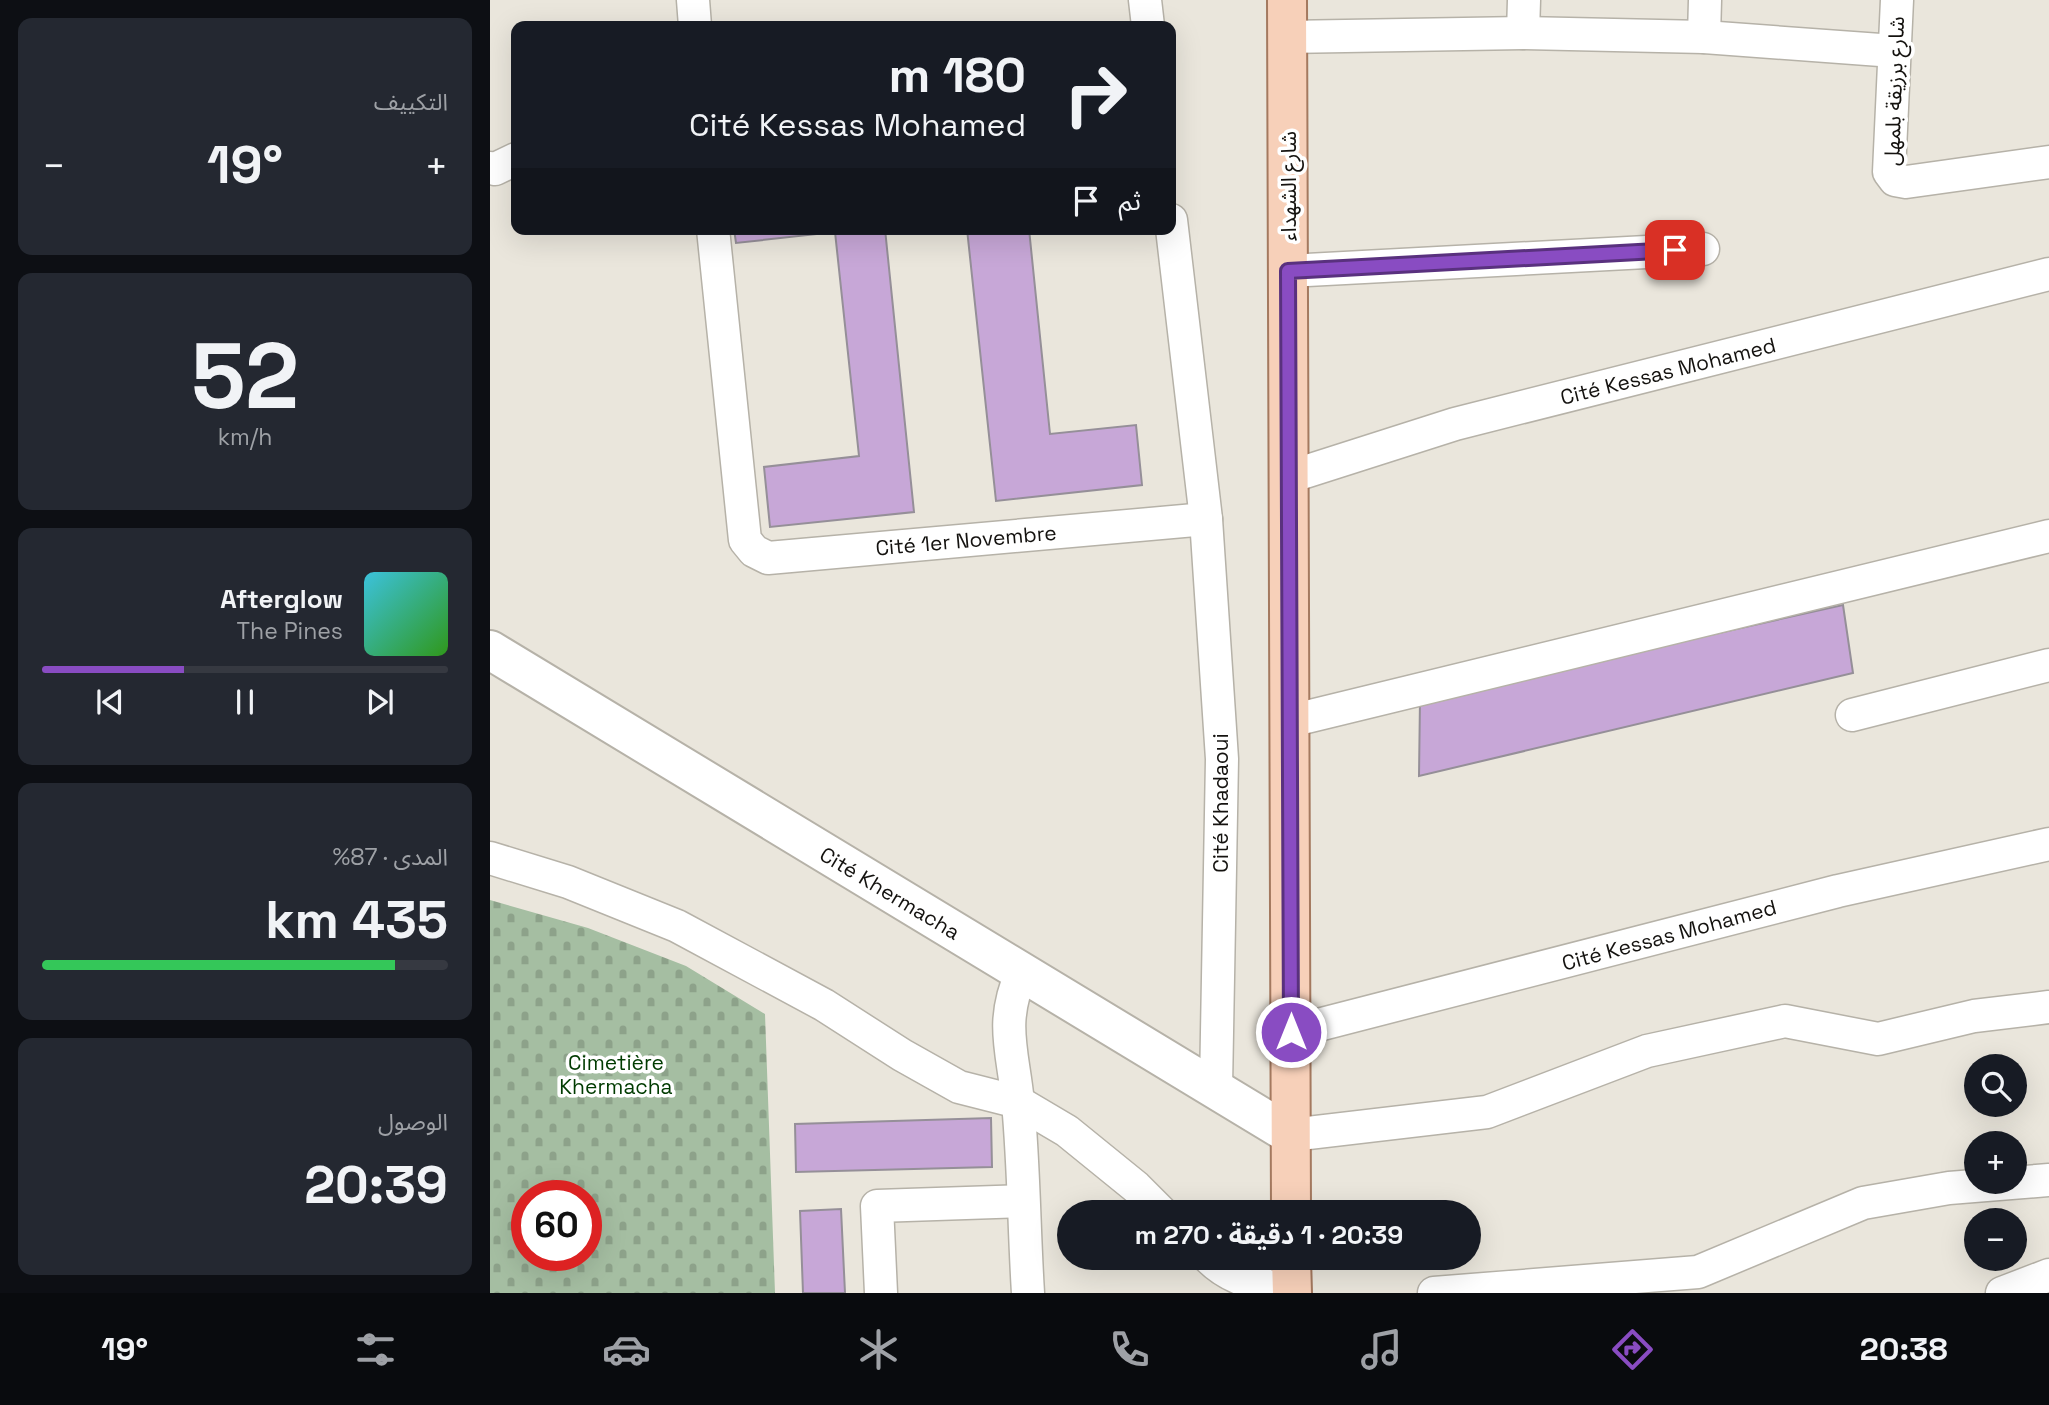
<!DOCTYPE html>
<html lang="ar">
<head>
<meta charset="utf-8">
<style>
	:root { --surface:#171b24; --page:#242831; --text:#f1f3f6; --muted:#9ea1a6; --line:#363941; --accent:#894cc2 }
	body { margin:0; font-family:"Space Grotesk","Noto Sans Arabic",sans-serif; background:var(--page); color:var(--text); direction:rtl; height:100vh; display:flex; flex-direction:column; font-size:26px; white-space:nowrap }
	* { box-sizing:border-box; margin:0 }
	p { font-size:23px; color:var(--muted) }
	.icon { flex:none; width:38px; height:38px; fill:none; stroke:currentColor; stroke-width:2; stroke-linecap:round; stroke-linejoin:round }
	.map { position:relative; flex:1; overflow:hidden; direction:ltr }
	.drawer { display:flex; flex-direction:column; gap:18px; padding:18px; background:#0d0f14; width:490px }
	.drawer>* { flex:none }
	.hud { position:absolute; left:21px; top:21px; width:665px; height:214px; border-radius:14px; box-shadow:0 7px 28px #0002; direction:rtl; background:#171b24; color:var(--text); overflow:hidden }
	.tools { position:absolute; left:1474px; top:1054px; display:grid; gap:14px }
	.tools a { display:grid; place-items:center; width:63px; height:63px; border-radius:50%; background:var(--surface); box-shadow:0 7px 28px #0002; font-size:35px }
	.speed { position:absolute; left:21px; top:1180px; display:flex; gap:14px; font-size:35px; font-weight:700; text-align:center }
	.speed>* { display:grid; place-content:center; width:91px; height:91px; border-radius:50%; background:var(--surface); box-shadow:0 7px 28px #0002; line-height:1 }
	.speed .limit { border:10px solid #d22; background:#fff; color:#111 }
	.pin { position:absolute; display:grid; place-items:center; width:60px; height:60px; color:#fff; margin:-30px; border-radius:14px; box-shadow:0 4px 10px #0006 }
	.me { position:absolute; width:77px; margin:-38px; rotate:0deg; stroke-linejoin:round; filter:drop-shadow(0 0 5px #0008) }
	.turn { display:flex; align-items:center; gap:24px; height:147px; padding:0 35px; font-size:32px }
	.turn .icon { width:91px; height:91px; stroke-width:2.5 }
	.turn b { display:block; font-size:49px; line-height:60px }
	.then { display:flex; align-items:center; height:66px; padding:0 35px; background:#0003; gap:14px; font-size:26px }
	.big { font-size:52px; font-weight:700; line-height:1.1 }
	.drawer .tile { flex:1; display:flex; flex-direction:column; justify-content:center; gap:10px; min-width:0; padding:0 24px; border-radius:14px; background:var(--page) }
	.drawer .dial { align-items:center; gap:0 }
	.dial b { font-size:91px; line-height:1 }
	.song { display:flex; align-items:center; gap:21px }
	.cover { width:84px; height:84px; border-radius:10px; background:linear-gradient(135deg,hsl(190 70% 55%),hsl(110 70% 35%)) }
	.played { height:7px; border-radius:4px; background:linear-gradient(90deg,var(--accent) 35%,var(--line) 35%) }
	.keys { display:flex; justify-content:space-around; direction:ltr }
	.heat { display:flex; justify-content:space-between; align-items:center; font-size:38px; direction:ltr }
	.charge { height:10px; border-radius:5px; background:linear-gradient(90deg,#34c759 87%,var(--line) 0) }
	.trip { position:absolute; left:567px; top:1200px; width:424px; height:70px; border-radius:35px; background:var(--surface); box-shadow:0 7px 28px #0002; font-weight:700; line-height:70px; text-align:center; direction:rtl }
	.tab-bar { display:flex; height:112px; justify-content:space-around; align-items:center; background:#090b0e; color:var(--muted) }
	.tab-bar .icon { width:49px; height:49px }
	.tab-bar .selected { color:var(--accent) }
	.tab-bar b { font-size:32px; color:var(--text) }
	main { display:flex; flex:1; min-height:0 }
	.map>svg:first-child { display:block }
	.cemetery { fill:url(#cemetery-stones); fill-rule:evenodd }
	.building { fill:#c7a7d7; stroke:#958f98; stroke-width:2 }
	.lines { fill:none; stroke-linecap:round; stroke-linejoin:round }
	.minor-casing { stroke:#b6b2a8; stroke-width:35 }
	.tertiary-casing { stroke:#b6b2a8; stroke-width:42 }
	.primary-casing { stroke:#a4795f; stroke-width:42 }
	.minor { stroke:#fff; stroke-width:32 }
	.tertiary { stroke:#fff; stroke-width:38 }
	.primary { stroke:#f7d0b9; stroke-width:38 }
	.route-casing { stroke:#59317e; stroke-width:18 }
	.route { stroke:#894cc2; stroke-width:12 }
	.labels { text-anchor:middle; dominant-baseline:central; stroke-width:7; stroke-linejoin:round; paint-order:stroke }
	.street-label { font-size:21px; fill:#14120f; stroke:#fff }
	.park-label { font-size:21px; fill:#003b00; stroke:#fff }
</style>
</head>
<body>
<main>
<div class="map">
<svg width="1559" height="1293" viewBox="0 0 1559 1293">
	<defs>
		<pattern id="cemetery-stones" width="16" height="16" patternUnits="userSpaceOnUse" patternTransform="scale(1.75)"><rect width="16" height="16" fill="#a5bea2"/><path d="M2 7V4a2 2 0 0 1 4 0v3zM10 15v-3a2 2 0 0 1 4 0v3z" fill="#8da28a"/></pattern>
	</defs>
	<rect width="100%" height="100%" fill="#eae6dc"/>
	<!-- cemetery -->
	<path class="cemetery" d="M0,900L98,928L196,966L275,1014L285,1293H0ZM37,1195H96V1255H37Z"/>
	<!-- building -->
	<g class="building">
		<polygon points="244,229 395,229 424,512 280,527 274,467 369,456 345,232 246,243"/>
		<polygon points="477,229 539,229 560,434 646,425 652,485 506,501"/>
		<polygon points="1353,605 1363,673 929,776 930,700"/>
		<polygon points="501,1118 502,1167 306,1172 305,1124"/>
		<polygon points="351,1209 355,1293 313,1293 310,1211"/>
	</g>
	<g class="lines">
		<defs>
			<g id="minor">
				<polyline points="203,0 205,26"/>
				<polyline points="655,0 658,26"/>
				<polyline points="1407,0 1399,172 1405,180 1416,182 1559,162"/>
				<polyline points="1033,33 1034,0"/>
				<polyline points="796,37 1033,33 1214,37 1404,51"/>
				<polyline points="1214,37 1215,0"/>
				<polyline points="0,168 5,169 26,159"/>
				<polyline points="681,220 716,519 732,759 726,1087"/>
				<polyline points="223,229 255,540 264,551 278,558 716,519"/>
				<polyline points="798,271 1213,249"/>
				<polyline points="799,477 965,424 1559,274"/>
				<polyline points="1362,715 1559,665"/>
				<polyline points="800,721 1559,536"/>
				<polyline points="0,858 78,882 187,926 334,1005 412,1055 469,1087 528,1102 577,1131 646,1187 672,1213"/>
				<path d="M532,971C509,1024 523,1050 528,1103C534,1166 534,1230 538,1293"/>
				<polyline points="801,1032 1348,891 1559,844"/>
				<polyline points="801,1135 997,1112 1157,1051 1295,1021 1388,1039 1484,1016 1559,1007"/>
				<path d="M719,1258C742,1281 770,1286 802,1289"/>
				<polyline points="391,1293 387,1206 532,1201"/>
				<polyline points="944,1293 1208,1272 1373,1203 1459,1188 1559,1180"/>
				<polyline points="1512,1293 1559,1275"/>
			</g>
			<polyline id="tertiary" points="0,650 801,1135"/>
			<g id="primary">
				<polyline points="797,0 801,1213"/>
				<polyline points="801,1258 802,1293"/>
			</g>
		</defs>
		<!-- minor casing -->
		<use href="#minor" class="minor-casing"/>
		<!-- tertiary casing -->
		<use href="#tertiary" class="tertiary-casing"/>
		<!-- primary casing -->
		<use href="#primary" class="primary-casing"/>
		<!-- minor -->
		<use href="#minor" class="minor"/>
		<!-- tertiary -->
		<use href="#tertiary" class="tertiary"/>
		<!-- primary -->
		<use href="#primary" class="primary"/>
	</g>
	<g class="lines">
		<defs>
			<polyline id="route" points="801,1032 798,271 1185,250"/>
		</defs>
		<!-- route casing -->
		<use href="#route" class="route-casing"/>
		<!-- route -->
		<use href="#route" class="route"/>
	</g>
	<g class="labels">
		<!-- street labels -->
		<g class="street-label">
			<text transform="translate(1404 91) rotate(-88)">شارع برزيقة بلمهل</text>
			<text transform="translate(798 186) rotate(-90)">شارع الشهداء</text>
			<text transform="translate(1178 371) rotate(-14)">Cité Kessas Mohamed</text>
			<text transform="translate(476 540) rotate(-5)">Cité 1er Novembre</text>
			<text transform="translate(730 803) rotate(-90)">Cité Khadaoui</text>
			<text transform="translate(400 893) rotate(31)">Cité Khermacha</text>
			<text transform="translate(1179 935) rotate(-15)">Cité Kessas Mohamed</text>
		</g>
		<!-- park labels -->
		<g class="park-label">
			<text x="126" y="1062">Cimetière<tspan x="126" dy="24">Khermacha</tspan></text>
		</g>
	</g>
</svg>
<div class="tools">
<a><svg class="icon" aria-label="search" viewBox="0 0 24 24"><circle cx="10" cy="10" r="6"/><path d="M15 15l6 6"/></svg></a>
<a>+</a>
<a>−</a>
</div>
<div class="speed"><div class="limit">60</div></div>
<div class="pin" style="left:1185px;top:250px;background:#d93025"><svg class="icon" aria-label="arrive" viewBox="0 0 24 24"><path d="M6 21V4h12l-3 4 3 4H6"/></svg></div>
<svg class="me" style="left:801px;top:1032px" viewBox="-20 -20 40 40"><circle r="17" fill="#894cc2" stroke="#fff" stroke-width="3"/><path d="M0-11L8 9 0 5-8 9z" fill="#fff"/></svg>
<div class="trip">20:39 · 1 دقيقة · 270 m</div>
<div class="hud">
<div class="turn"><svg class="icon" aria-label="right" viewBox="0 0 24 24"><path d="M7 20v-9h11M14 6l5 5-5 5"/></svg><div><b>180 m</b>Cité Kessas Mohamed</div></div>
<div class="then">ثم<svg class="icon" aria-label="arrive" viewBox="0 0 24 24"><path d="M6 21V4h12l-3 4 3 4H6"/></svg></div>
</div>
</div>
<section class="drawer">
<div class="tile"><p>التكييف</p>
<div class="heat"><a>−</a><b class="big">19°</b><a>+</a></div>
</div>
<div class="tile dial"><b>52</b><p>km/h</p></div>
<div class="tile">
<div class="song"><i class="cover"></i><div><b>Afterglow</b><p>The Pines</p></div></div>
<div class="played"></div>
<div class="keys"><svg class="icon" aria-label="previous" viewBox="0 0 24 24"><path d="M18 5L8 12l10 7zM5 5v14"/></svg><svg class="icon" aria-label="pause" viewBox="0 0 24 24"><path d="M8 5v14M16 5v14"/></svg><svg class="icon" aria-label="next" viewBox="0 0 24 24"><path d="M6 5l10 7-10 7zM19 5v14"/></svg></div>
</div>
<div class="tile"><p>المدى · 87%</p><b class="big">435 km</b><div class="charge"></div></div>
<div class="tile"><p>الوصول</p><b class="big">20:39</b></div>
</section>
</main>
<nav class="tab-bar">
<b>20:38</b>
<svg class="icon selected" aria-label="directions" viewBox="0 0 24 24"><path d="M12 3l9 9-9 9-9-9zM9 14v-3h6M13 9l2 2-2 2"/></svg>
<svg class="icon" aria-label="music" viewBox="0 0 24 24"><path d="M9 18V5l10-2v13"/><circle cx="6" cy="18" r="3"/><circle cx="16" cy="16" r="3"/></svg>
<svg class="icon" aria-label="phone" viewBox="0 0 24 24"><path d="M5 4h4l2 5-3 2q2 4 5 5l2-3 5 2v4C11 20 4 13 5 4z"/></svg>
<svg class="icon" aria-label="climate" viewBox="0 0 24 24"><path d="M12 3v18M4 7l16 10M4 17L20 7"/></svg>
<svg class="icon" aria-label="car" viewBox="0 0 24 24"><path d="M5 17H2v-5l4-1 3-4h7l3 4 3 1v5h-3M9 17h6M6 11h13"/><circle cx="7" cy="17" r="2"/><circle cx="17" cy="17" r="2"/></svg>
<svg class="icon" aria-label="filters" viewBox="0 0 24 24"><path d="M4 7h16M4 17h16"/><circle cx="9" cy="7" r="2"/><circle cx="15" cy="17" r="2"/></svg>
<b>19°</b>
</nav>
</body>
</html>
